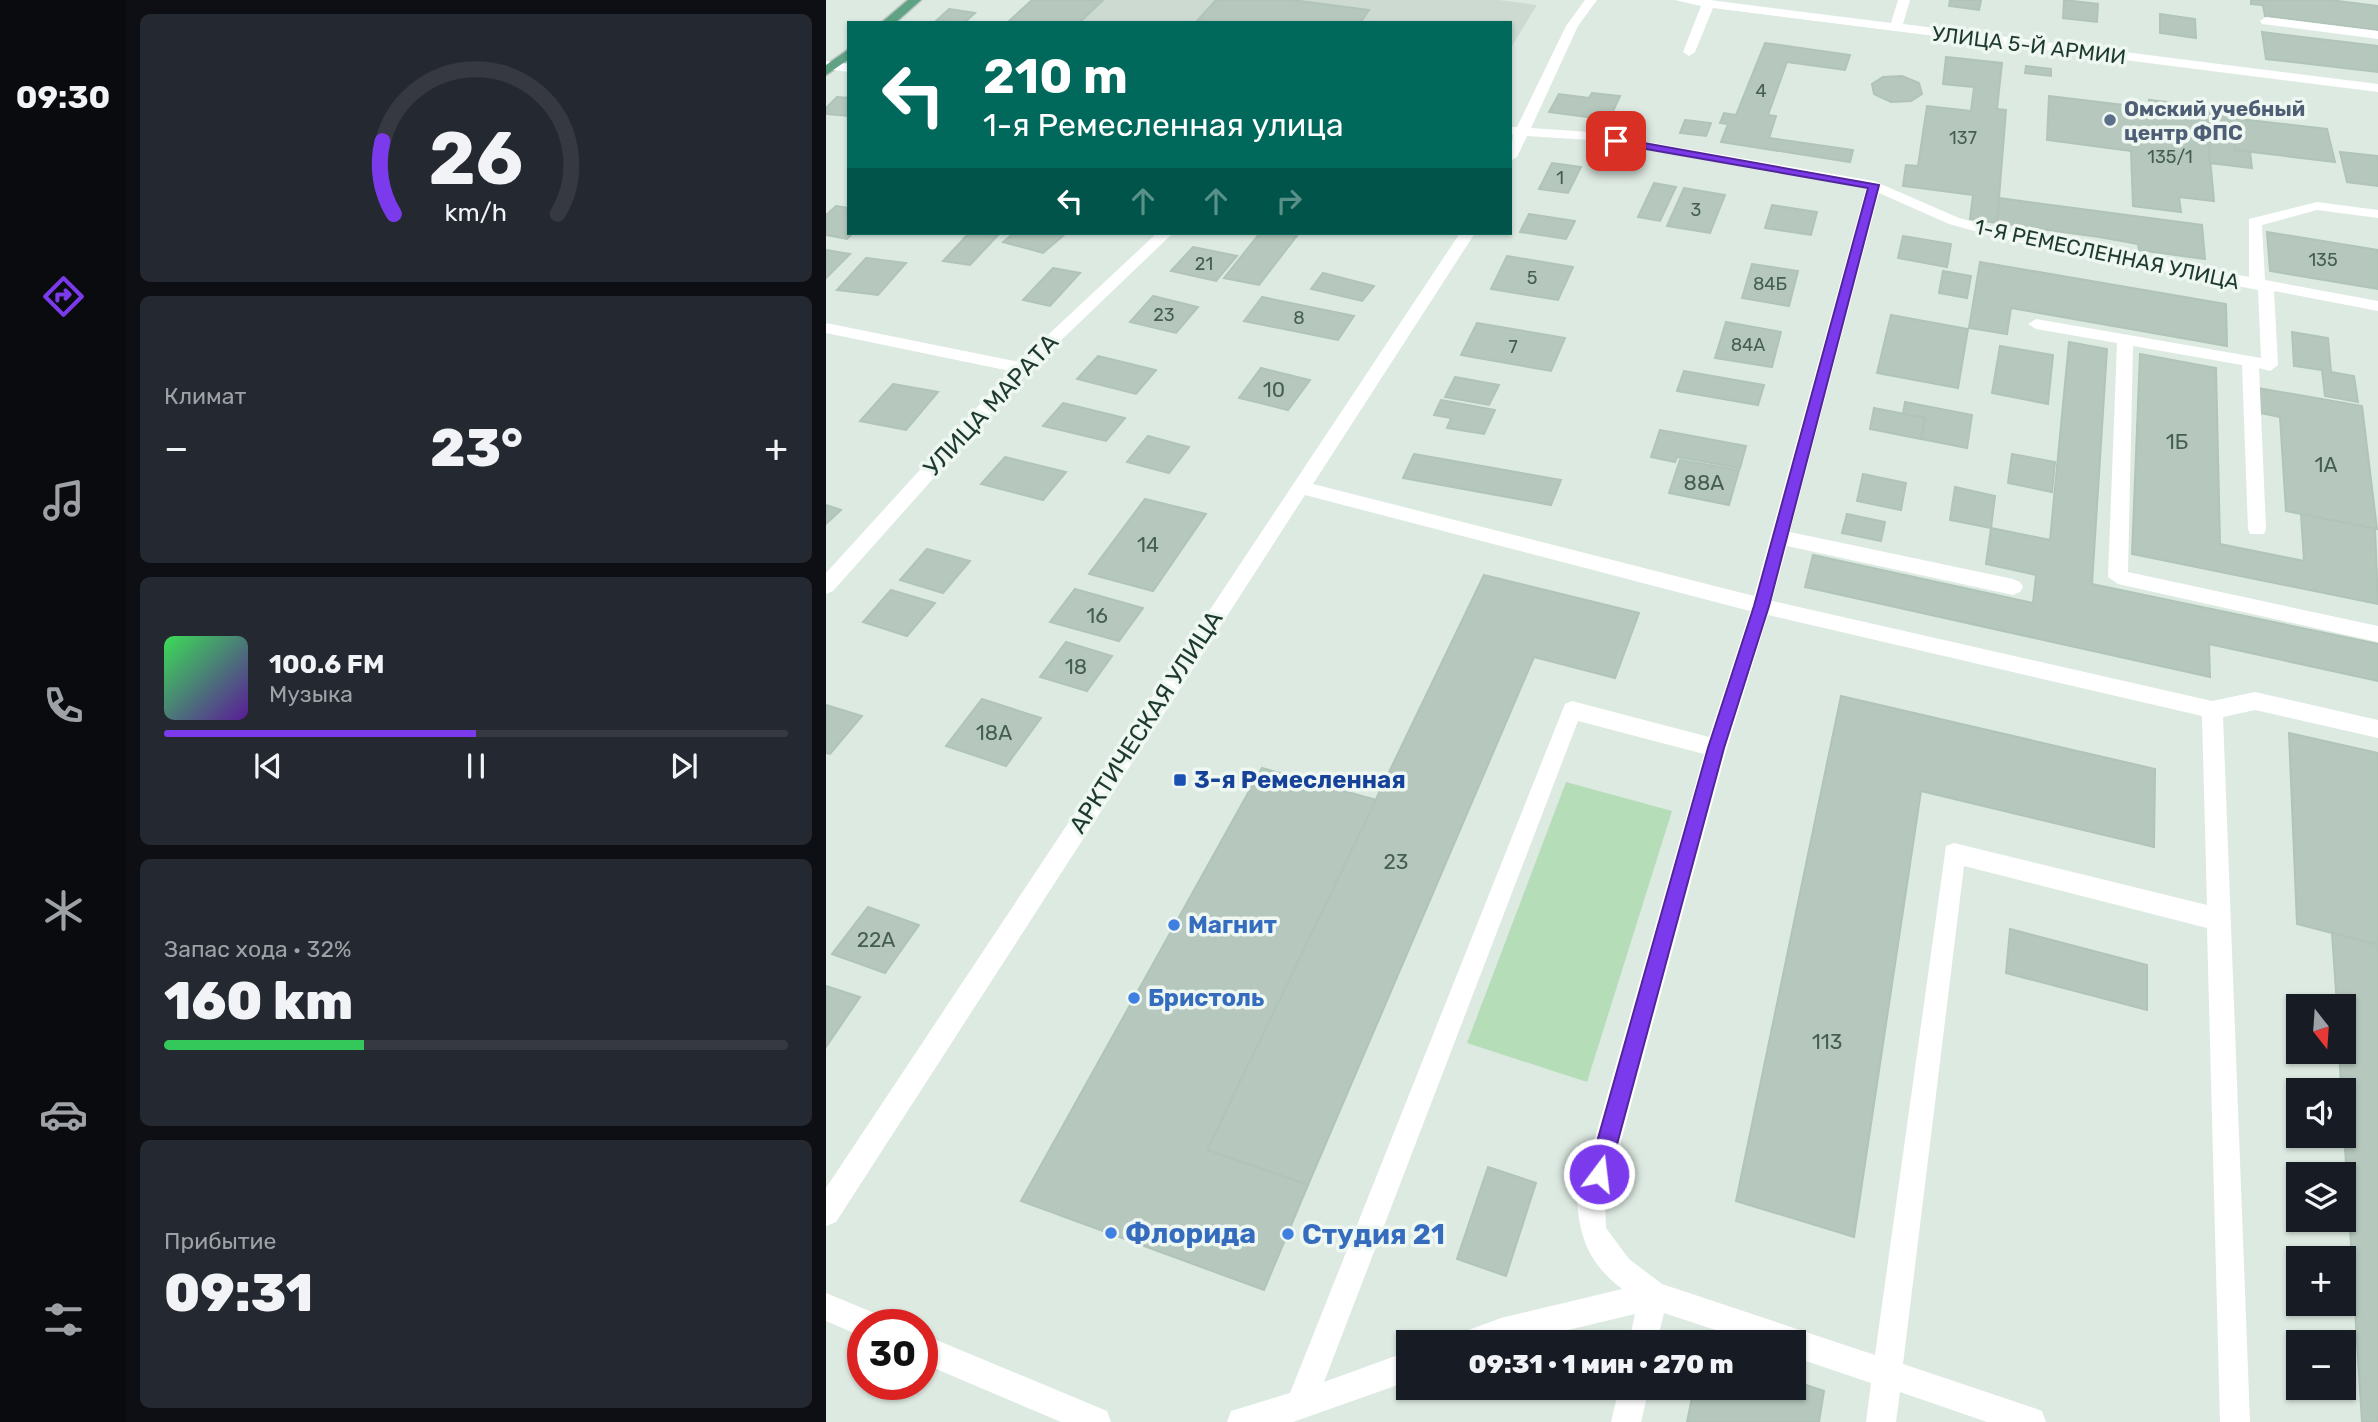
<!DOCTYPE html>
<html lang="ru">
<head>
<meta charset="utf-8">
<style>
	:root { --surface:#171b24; --page:#242831; --text:#f1f3f6; --muted:#9ea1a6; --line:#363941; --accent:#7c3aed }
	body { margin:0; font-family:Rubik,sans-serif; background:var(--page); color:var(--text); height:100vh; display:flex; flex-direction:column; font-size:26px; white-space:nowrap }
	* { box-sizing:border-box; margin:0 }
	p { font-size:23px; color:var(--muted) }
	.icon { flex:none; width:38px; height:38px; fill:none; stroke:currentColor; stroke-width:2; stroke-linecap:round; stroke-linejoin:round }
	.map { position:relative; flex:1; overflow:hidden }
	.details { display:flex; flex-direction:column; gap:14px; padding:14px; background:#0d0f14; width:700px }
	.details>* { flex:none }
	.hud { position:absolute; left:21px; top:21px; width:665px; height:214px; border-radius:0px; box-shadow:0 2px 5px #0004; background:#00695c; color:#fff; overflow:hidden }
	.needle { width:46px; rotate:163deg }
	.fabs { position:absolute; left:1460px; top:994px; display:grid; gap:14px }
	.fabs a { display:grid; place-items:center; width:70px; height:70px; border-radius:0px; background:var(--surface); box-shadow:0 2px 5px #0004; font-size:35px }
	.speed { position:absolute; left:21px; top:1309px; display:flex; gap:14px; font-size:35px; font-weight:700; text-align:center }
	.speed>* { display:grid; place-content:center; width:91px; height:91px; border-radius:50%; background:var(--surface); box-shadow:0 2px 5px #0004; line-height:1 }
	.speed .limit { border:10px solid #d22; background:#fff; color:#111 }
	.pin { position:absolute; display:grid; place-items:center; width:60px; height:60px; color:#fff; margin:-30px; border-radius:14px; box-shadow:0 4px 10px #0006 }
	.me { position:absolute; width:77px; margin:-38px; rotate:15deg; stroke-linejoin:round; filter:drop-shadow(0 0 5px #0008) }
	.turn { display:flex; align-items:center; gap:24px; height:147px; padding:0 21px; font-size:32px }
	.turn .icon { width:91px; height:91px; stroke-width:2.5 }
	.turn b { display:block; font-size:49px; line-height:60px }
	.lanes { display:flex; align-items:center; height:66px; padding:0 21px; background:#0003; justify-content:center; gap:35px; direction:ltr }
	.lanes .off { opacity:.35 }
	.big { font-size:52px; font-weight:800; line-height:1.1 }
	.details .widget { flex:1; display:flex; flex-direction:column; justify-content:center; gap:10px; min-width:0; padding:0 24px; border-radius:10px; background:var(--page) }
	.details .dial { align-items:center; gap:0 }
	.dial svg { height:182px; overflow:visible; fill:none; stroke:var(--line); stroke-width:7; stroke-linecap:round; text-anchor:middle }
	.dial text { fill:var(--text); stroke:none }
	.song { display:flex; align-items:center; gap:21px }
	.cover { width:84px; height:84px; border-radius:10px; background:linear-gradient(135deg,hsl(130 70% 55%),hsl(270 70% 35%)) }
	.played { height:7px; border-radius:4px; background:linear-gradient(90deg,var(--accent) 50%,var(--line) 50%) }
	.keys { display:flex; justify-content:space-around; direction:ltr }
	.heat { display:flex; justify-content:space-between; align-items:center; font-size:38px; direction:ltr }
	.charge { height:10px; border-radius:5px; background:linear-gradient(90deg,#34c759 32%,var(--line) 0) }
	.trip { position:absolute; left:570px; top:1330px; width:410px; height:70px; border-radius:0px; background:var(--surface); box-shadow:0 2px 5px #0004; font-weight:800; line-height:70px; text-align:center }
	main { display:flex; flex:1; min-height:0 }
	.tabs { display:flex; flex-direction:column; width:126px; justify-content:space-around; align-items:center; background:#090b0e; color:var(--muted) }
	.tabs .icon { width:49px; height:49px }
	.tabs .on { color:var(--accent) }
	.tabs b { font-size:32px; color:var(--text) }
	.map>svg:first-child { display:block }
	.built { fill:#ccdad1 }
	.green { fill:#b5ddb8 }
	.building { fill:#b6c8bd; stroke:#b0c4b8; stroke-width:2 }
	.lines { fill:none; stroke-linecap:round; stroke-linejoin:round }
	.major-casing { stroke:#bcc4c0; stroke-width:3 }
	.minor { fill:#fff; fill-rule:evenodd }
	.major { fill:#60a284; fill-rule:evenodd }
	.route { fill:#7c3aed; stroke:#51269a; stroke-width:2 }
	.service-dot { fill:#5c6f8a; stroke:#eef7f1; stroke-width:2.5 }
	.transit-dot { fill:#1a4fb4; stroke:#eef7f1; stroke-width:2.5 }
	.shop-dot { fill:#3f7fe0; stroke:#eef7f1; stroke-width:2.5 }
	.labels { text-anchor:middle; dominant-baseline:central; stroke-width:7; stroke-linejoin:round; paint-order:stroke }
	.far-number-label { font-size:18px; fill:#445e51 }
	.far-street-label { font-size:21px; fill:#1e3a2d; stroke:#eef7f1 }
	.far-service-label { font-size:21px; font-weight:bold; fill:#4e5e75; stroke:#eef7f1; text-anchor:start }
	.number-label { font-size:21px; fill:#445e51 }
	.street-label { font-size:24px; fill:#1e3a2d; stroke:#eef7f1 }
	.transit-label { font-size:24px; font-weight:bold; fill:#164399; stroke:#eef7f1; text-anchor:start }
	.shop-label { font-size:24px; font-weight:bold; fill:#366cbe; stroke:#eef7f1; text-anchor:start }
	.near-shop-label { font-size:28px; font-weight:bold; fill:#366cbe; stroke:#eef7f1; text-anchor:start }
</style>
</head>
<body>
<main>
<nav class="tabs">
<b>09:30</b>
<svg class="icon on" aria-label="directions" viewBox="0 0 24 24"><path d="M12 3l9 9-9 9-9-9zM9 14v-3h6M13 9l2 2-2 2"/></svg>
<svg class="icon" aria-label="music" viewBox="0 0 24 24"><path d="M9 18V5l10-2v13"/><circle cx="6" cy="18" r="3"/><circle cx="16" cy="16" r="3"/></svg>
<svg class="icon" aria-label="phone" viewBox="0 0 24 24"><path d="M5 4h4l2 5-3 2q2 4 5 5l2-3 5 2v4C11 20 4 13 5 4z"/></svg>
<svg class="icon" aria-label="climate" viewBox="0 0 24 24"><path d="M12 3v18M4 7l16 10M4 17L20 7"/></svg>
<svg class="icon" aria-label="car" viewBox="0 0 24 24"><path d="M5 17H2v-5l4-1 3-4h7l3 4 3 1v5h-3M9 17h6M6 11h13"/><circle cx="7" cy="17" r="2"/><circle cx="17" cy="17" r="2"/></svg>
<svg class="icon" aria-label="filters" viewBox="0 0 24 24"><path d="M4 7h16M4 17h16"/><circle cx="9" cy="7" r="2"/><circle cx="15" cy="17" r="2"/></svg>
</nav>
<section class="details">
<div class="widget dial"><svg viewBox="0 0 100 80">
<path d="M14 69A42 42 0 1 1 86 69"/>
<path d="M14 69A42 42 0 0 1 9 37" stroke="#7c3aed"/>
<text x="50" y="56" font-size="32" font-weight="700">26</text>
<text x="50" y="72" font-size="11">km/h</text>
</svg></div>
<div class="widget"><p>Климат</p>
<div class="heat"><a>−</a><b class="big">23°</b><a>+</a></div>
</div>
<div class="widget">
<div class="song"><i class="cover"></i><div><b>100.6 FM</b><p>Музыка</p></div></div>
<div class="played"></div>
<div class="keys"><svg class="icon" aria-label="previous" viewBox="0 0 24 24"><path d="M18 5L8 12l10 7zM5 5v14"/></svg><svg class="icon" aria-label="pause" viewBox="0 0 24 24"><path d="M8 5v14M16 5v14"/></svg><svg class="icon" aria-label="next" viewBox="0 0 24 24"><path d="M6 5l10 7-10 7zM19 5v14"/></svg></div>
</div>
<div class="widget"><p>Запас хода · 32%</p><b class="big">160 km</b><div class="charge"></div></div>
<div class="widget"><p>Прибытие</p><b class="big">09:31</b></div>
</section>
<div class="map">
<svg width="1552" height="1422" viewBox="0 0 1552 1422">
	<rect width="100%" height="100%" fill="#ddeae2"/>
	<!-- built -->
	<polygon class="built" points="277,0 673,0 711,5 684,49 684,23 253,23"/>
	<!-- green -->
	<polygon class="green" points="740,782 846,811 761,1082 641,1043"/>
	<!-- building -->
	<g class="building">
		<polygon points="277,0 253,23 181,23 206,0"/>
		<polygon points="390,0 466,0 543,10 534,23 370,22"/>
		<polygon points="1124,0 1155,0 1153,10 1123,6"/>
		<polygon points="1238,0 1272,4 1271,22 1237,18"/>
		<polygon points="1425,0 1504,0 1552,6 1552,30 1439,16 1437,5 1425,4"/>
		<polygon points="123,9 149,13 138,23 110,21"/>
		<polygon points="1334,14 1369,19 1370,38 1334,33"/>
		<polygon points="1436,32 1552,46 1552,72 1440,59"/>
		<polygon points="939,43 1024,55 1019,70 961,62 942,115 950,116 943,138 1027,150 1024,162 895,142 902,124 894,123 898,113 910,115"/>
		<polygon points="1120,57 1176,63 1171,109 1180,110 1171,223 1144,219 1147,195 1077,186 1080,165 1092,166 1101,106 1145,111 1148,87 1117,84"/>
		<polygon points="1200,66 1225,69 1225,76 1199,73"/>
		<polygon points="1076,76 1093,83 1096,94 1085,101 1065,102 1048,94 1046,84 1057,77"/>
		<polygon points="766,93 794,96 783,120 723,112 733,94 763,98"/>
		<polygon points="1223,96 1323,108 1323,100 1404,110 1405,118 1501,129 1509,162 1409,150 1408,139 1382,136 1388,201 1353,197 1355,212 1307,206 1305,151 1221,140"/>
		<polygon points="11,97 23,98 23,116 0,114 0,108"/>
		<polygon points="859,120 885,123 880,136 854,133"/>
		<polygon points="1382,136 1408,139 1409,150 1424,152 1426,168 1384,163"/>
		<polygon points="1514,152 1552,156 1552,186 1521,182"/>
		<polygon points="726,163 755,167 742,193 713,189"/>
		<polygon points="828,183 850,187 834,221 812,217"/>
		<polygon points="858,188 899,195 884,233 841,226"/>
		<polygon points="1173,198 1376,225 1379,259 1313,250 1312,244 1273,237 1171,223"/>
		<polygon points="946,205 991,212 985,235 939,228"/>
		<polygon points="10,206 23,208 23,233 27,233 21,239 0,235 0,215"/>
		<polygon points="703,214 749,221 740,239 694,232"/>
		<polygon points="1441,232 1552,250 1552,289 1444,271"/>
		<polygon points="143,233 172,235 144,265 117,261"/>
		<polygon points="188,233 234,233 239,234 217,253 177,242"/>
		<polygon points="434,233 473,233 433,285 398,278"/>
		<polygon points="1077,236 1125,244 1121,267 1072,258"/>
		<polygon points="367,247 411,256 390,281 345,271"/>
		<polygon points="0,250 24,254 0,278"/>
		<polygon points="681,256 747,267 732,300 665,289"/>
		<polygon points="40,258 80,263 52,295 11,290"/>
		<polygon points="1154,262 1400,304 1401,346 1185,308 1181,334 1143,328"/>
		<polygon points="926,264 972,271 963,306 916,298"/>
		<polygon points="227,268 254,273 224,306 197,300"/>
		<polygon points="1117,271 1145,276 1141,298 1113,293"/>
		<polygon points="497,273 548,286 536,301 485,289"/>
		<polygon points="327,296 372,307 350,333 304,322"/>
		<polygon points="436,297 528,316 512,340 418,321"/>
		<polygon points="1065,315 1142,329 1132,388 1051,373"/>
		<polygon points="900,322 955,332 946,367 889,358"/>
		<polygon points="651,323 739,338 725,371 635,355"/>
		<polygon points="1466,332 1502,338 1505,372 1528,376 1532,402 1499,396 1496,370 1468,366"/>
		<polygon points="1243,342 1281,349 1266,584 1552,644 1552,681 1383,644 1384,677 979,587 987,555 1207,603 1210,575 1160,564 1165,528 1224,540"/>
		<polygon points="1174,346 1227,355 1222,404 1166,393"/>
		<polygon points="1314,354 1390,368 1394,544 1478,561 1475,514 1549,528 1552,604 1306,554"/>
		<polygon points="272,356 330,370 310,394 251,379"/>
		<polygon points="435,368 484,380 462,410 413,398"/>
		<polygon points="858,371 938,385 932,405 851,391"/>
		<polygon points="629,377 673,385 663,405 619,397"/>
		<polygon points="67,384 112,392 80,430 34,421"/>
		<polygon points="1432,388 1536,406 1551,529 1460,511 1454,417 1434,413"/>
		<polygon points="615,400 669,410 658,434 621,428 625,418 608,415"/>
		<polygon points="1079,402 1146,415 1141,448 1095,439 1099,418 1077,414"/>
		<polygon points="237,403 299,418 280,441 217,426"/>
		<polygon points="1048,408 1099,418 1095,439 1044,429"/>
		<polygon points="834,430 920,446 914,468 851,457 849,462 825,457"/>
		<polygon points="322,436 363,447 343,473 301,462"/>
		<polygon points="588,454 735,480 725,505 577,478"/>
		<polygon points="1186,454 1229,462 1226,492 1182,483"/>
		<polygon points="179,457 240,472 217,500 155,484"/>
		<polygon points="854,460 913,470 903,505 843,493"/>
		<polygon points="1037,474 1080,483 1075,510 1031,501"/>
		<polygon points="1129,487 1169,496 1165,528 1124,520"/>
		<polygon points="319,499 380,514 327,591 263,574"/>
		<polygon points="0,505 15,510 0,524"/>
		<polygon points="1021,514 1059,522 1055,541 1016,533"/>
		<polygon points="101,549 144,561 117,593 74,580"/>
		<polygon points="658,575 813,613 789,678 708,657 482,1185 381,1150"/>
		<polygon points="249,589 317,608 293,641 224,622"/>
		<polygon points="65,590 109,603 81,636 37,622"/>
		<polygon points="240,642 286,656 261,691 214,677"/>
		<polygon points="1015,696 1329,769 1328,847 1095,791 1028,1237 910,1201"/>
		<polygon points="156,699 215,718 180,766 120,746"/>
		<polygon points="0,705 36,716 4,754 0,753"/>
		<polygon points="1463,733 1552,753 1552,945 1471,924"/>
		<polygon points="436,768 550,800 381,1150 482,1185 438,1290 195,1201"/>
		<polygon points="42,907 93,925 59,973 6,954"/>
		<polygon points="1184,929 1321,965 1321,1010 1180,973"/>
		<polygon points="1506,933 1552,945 1552,1422 1536,1422 1513,1052 1517,1052 1517,1006 1511,1006"/>
		<polygon points="0,986 34,997 0,1047"/>
		<polygon points="662,1167 710,1183 680,1276 631,1259"/>
		<polygon points="968,1381 998,1391 993,1422 861,1422 868,1388 968,1388"/>
	</g>
	<g class="lines">
		<defs>
			<g id="major">
				<polygon points="82,0 95,0 69,23 55,23"/>
				<polygon points="23,49 23,59 0,75 0,65"/>
			</g>
		</defs>
		<!-- major casing -->
		<use href="#major" class="major-casing"/>
		<!-- minor -->
		<g class="minor">
			<path d="M759,0H771L752,26L705,128L764,132L1048,181L1133,218L1184,232L1423,277V219L1491,202L1552,210V218L1491,210L1436,225L1439,280L1552,301V311L1448,291L1452,365L1444,371L1433,368L1440,529L1438,534H1424L1422,529L1416,365L1307,346L1302,572L1552,626V642L1292,584L1282,577L1291,343L1210,329L1202,324L1210,319L1435,358L1432,290L1177,239L1123,224L1053,193L964,532L1187,579L1194,582L1197,587L1194,592L1187,595L961,546L946,601L1386,701L1429,692L1552,720V738L1429,710L1397,717L1424,1422H1394L1381,928L1138,866L1077,1364L1205,1407L1216,1411L1220,1422H1161L1074,1392L1070,1422H1040L1045,1383L968,1357V1342H926L838,1313L831,1342H803L809,1314L692,1342H633L637,1332L675,1318L796,1289C764,1264 754,1240 751,1201L878,754L752,721L498,1382L583,1351V1381L467,1422H401L405,1411L464,1393L739,704L746,701L883,737L924,611L479,495L10,1222L0,1226V1188L634,233H649L487,484L928,596L1040,188L764,140L701,136L691,157L684,161L687,135H684V127H691L740,26ZM942,615L1376,716L1381,905L1128,843L1120,846L1049,1355L836,1284L803,1259L780,1228L779,1201L901,748Z"/>
			<polygon points="849,0 884,0 1065,23 1072,0 1084,0 1077,24 1552,84 1552,92 887,8 869,52 863,56 857,52 875,6"/>
			<polygon points="1440,17 1552,31 1552,39 1436,24 1434,21"/>
			<polygon points="0,61 23,64 23,72 0,69"/>
			<polygon points="331,233 347,233 202,372 7,591 0,594 0,573 184,371 0,333 0,323 193,362"/>
			<polygon points="0,1293 53,1315 57,1325 37,1325 37,1337 0,1321"/>
			<polygon points="96,1334 281,1411 285,1422 235,1422 96,1363"/>
			<polygon points="793,1388 823,1388 815,1422 785,1422"/>
		</g>
		<!-- major -->
		<use href="#major" class="major"/>
	</g>
	<!-- route -->
	<polygon class="route" points="790,138 1053,185 943,606 898,748 783,1174 780,1181 773,1184 765,1181 762,1174 882,748 928,606 1042,188 786,143 784,141"/>
	<!-- markers -->
	<circle class="service-dot" cx="1284" cy="120" r="7"/>
	<rect class="transit-dot" x="347" y="773" width="14" height="14" rx="3.5"/>
	<g class="shop-dot">
		<circle cx="348" cy="925" r="7"/>
		<circle cx="308" cy="998" r="7"/>
		<circle cx="285" cy="1233" r="7"/>
		<circle cx="462" cy="1234" r="7"/>
	</g>
	<g class="labels">
		<!-- far-number labels -->
		<g class="far-number-label">
			<text x="935" y="91">4</text>
			<text x="1137" y="138">137</text>
			<text x="1344" y="157">135/1</text>
			<text x="734" y="178">1</text>
			<text x="870" y="210">3</text>
			<text x="1497" y="260">135</text>
			<text x="378" y="264">21</text>
			<text x="706" y="278">5</text>
			<text x="944" y="284">84Б</text>
			<text x="338" y="315">23</text>
			<text x="473" y="318">8</text>
			<text x="922" y="345">84А</text>
			<text x="687" y="347">7</text>
		</g>
		<!-- far-street labels -->
		<g class="far-street-label">
			<text transform="translate(1203 45) rotate(7)">УЛИЦА 5-Й АРМИИ</text>
			<text transform="translate(1281 254) rotate(12)">1-Я РЕМЕСЛЕННАЯ УЛИЦА</text>
		</g>
		<!-- far-service labels -->
		<g class="far-service-label">
			<text x="1298" y="108">Омский учебный<tspan x="1298" dy="24">центр ФПС</tspan></text>
		</g>
		<!-- number labels -->
		<g class="number-label">
			<text x="448" y="389">10</text>
			<text x="1351" y="441">1Б</text>
			<text x="1500" y="464">1А</text>
			<text x="878" y="482">88А</text>
			<text x="322" y="544">14</text>
			<text x="271" y="615">16</text>
			<text x="250" y="666">18</text>
			<text x="168" y="732">18А</text>
			<text x="570" y="861">23</text>
			<text x="50" y="939">22А</text>
			<text x="1001" y="1041">113</text>
		</g>
		<!-- street labels -->
		<g class="street-label">
			<text transform="translate(165 405) rotate(-47)">УЛИЦА МАРАТА</text>
			<text transform="translate(320 722) rotate(-57)">АРКТИЧЕСКАЯ УЛИЦА</text>
		</g>
		<!-- transit labels -->
		<g class="transit-label">
			<text x="368" y="780">3-я Ремесленная</text>
		</g>
		<!-- shop labels -->
		<g class="shop-label">
			<text x="362" y="925">Магнит</text>
			<text x="322" y="998">Бристоль</text>
		</g>
		<!-- near-shop labels -->
		<g class="near-shop-label">
			<text x="299" y="1233">Флорида</text>
			<text x="476" y="1234">Студия 21</text>
		</g>
	</g>
</svg>
<div class="fabs">
<a><svg class="needle" viewBox="-14 -14 28 28"><path d="M0-13l5 13h-10z" fill="#e53935"/><path d="M0 13l5-13h-10z" fill="#9ea1a6"/></svg></a>
<a><svg class="icon" aria-label="sound" viewBox="0 0 24 24"><path d="M4 9h4l5-4v14l-5-4H4zM17 9q2 3 0 6"/></svg></a>
<a><svg class="icon" aria-label="layers" viewBox="0 0 24 24"><path d="M12 4l9 5-9 5-9-5zM3 14l9 5 9-5"/></svg></a>
<a>+</a>
<a>−</a>
</div>
<div class="speed"><div class="limit">30</div></div>
<div class="pin" style="left:790px;top:141px;background:#d93025"><svg class="icon" aria-label="arrive" viewBox="0 0 24 24"><path d="M6 21V4h12l-3 4 3 4H6"/></svg></div>
<svg class="me" style="left:773px;top:1174px" viewBox="-20 -20 40 40"><circle r="17" fill="#7c3aed" stroke="#fff" stroke-width="3"/><path d="M0-11L8 9 0 5-8 9z" fill="#fff"/></svg>
<div class="trip">09:31 · 1 мин · 270 m</div>
<div class="hud">
<div class="turn"><svg class="icon" aria-label="left" viewBox="0 0 24 24"><path d="M17 20v-9H6M10 6l-5 5 5 5"/></svg><div><b>210 m</b>1-я Ремесленная улица</div></div>
<div class="lanes"><svg class="icon" aria-label="left" viewBox="0 0 24 24"><path d="M17 20v-9H6M10 6l-5 5 5 5"/></svg><svg class="icon off" aria-label="ahead" viewBox="0 0 24 24"><path d="M12 20V5M6 11l6-6 6 6"/></svg><svg class="icon off" aria-label="ahead" viewBox="0 0 24 24"><path d="M12 20V5M6 11l6-6 6 6"/></svg><svg class="icon off" aria-label="right" viewBox="0 0 24 24"><path d="M7 20v-9h11M14 6l5 5-5 5"/></svg></div>
</div>
</div>
</main>
</body>
</html>
